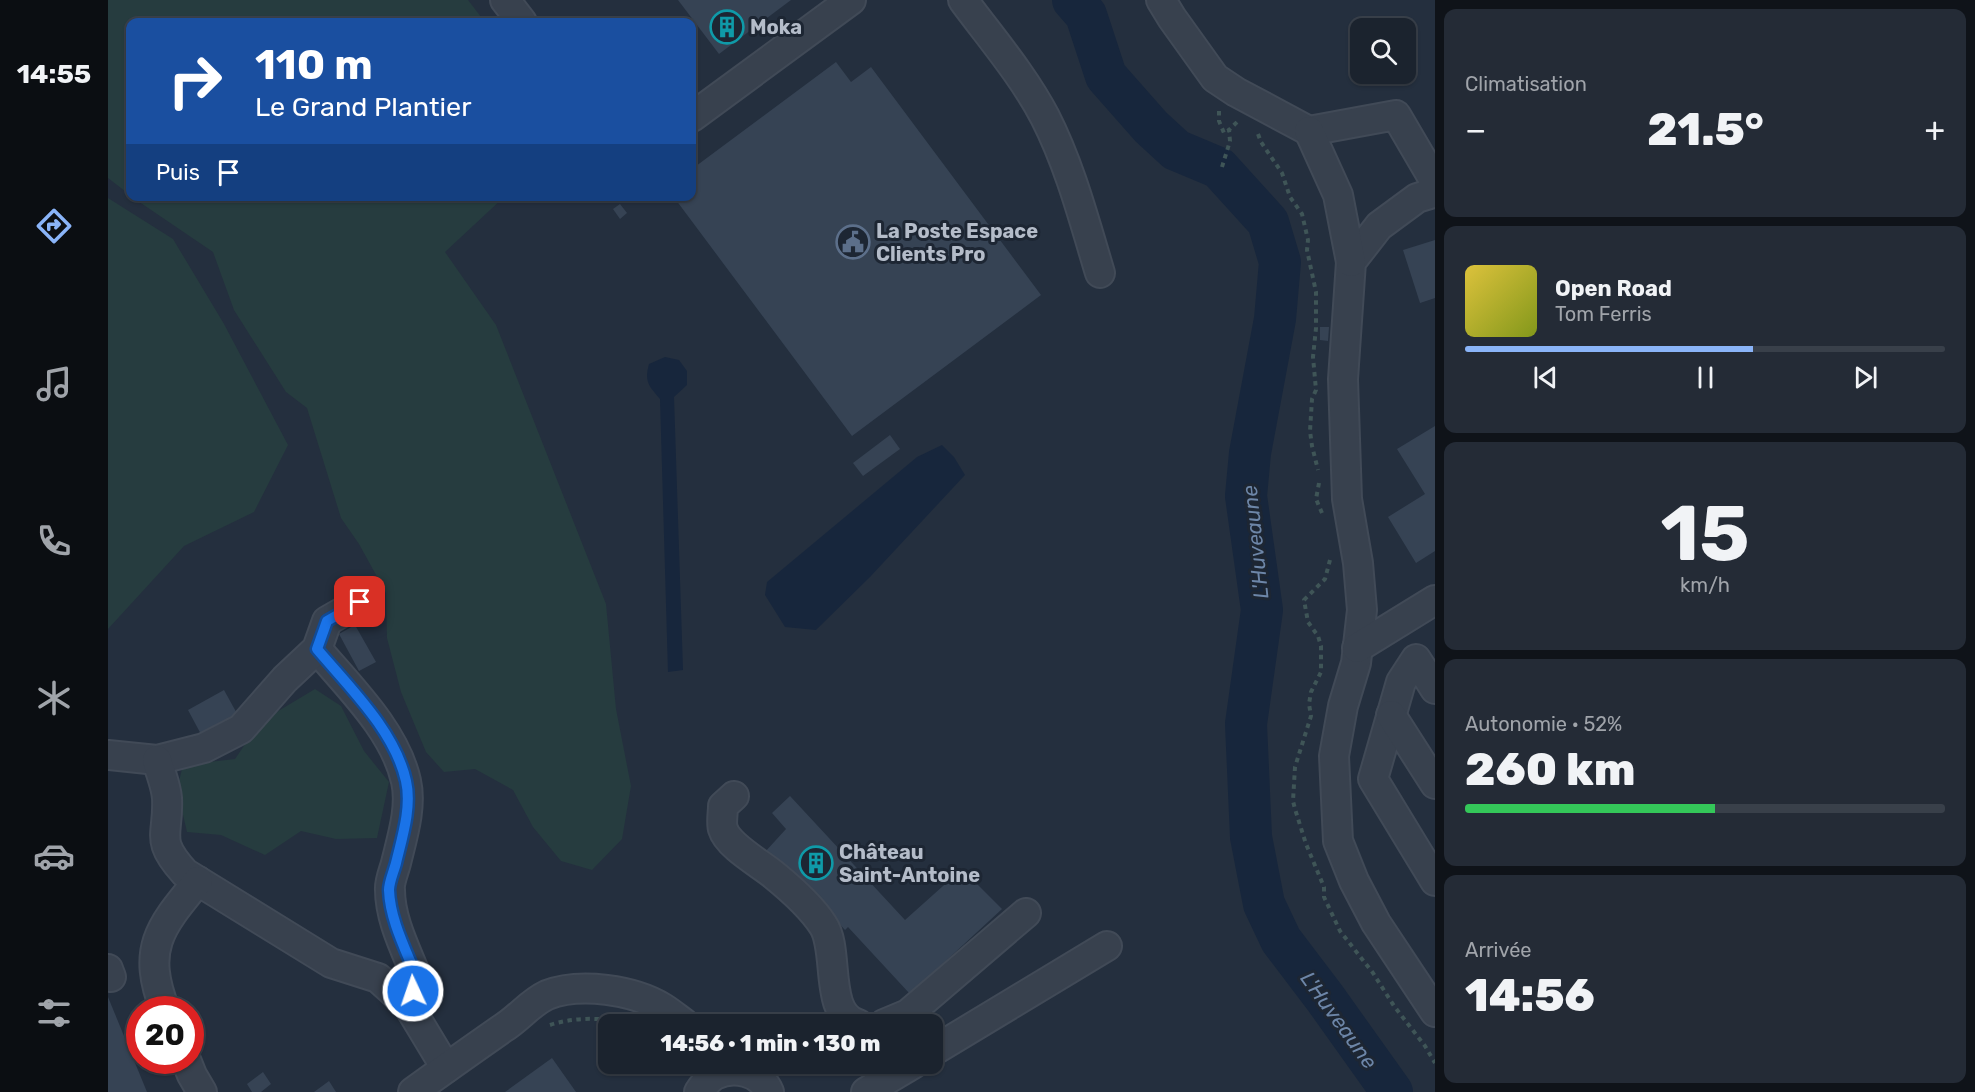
<!DOCTYPE html>
<html lang="fr">
<head>
<meta charset="utf-8">
<style>
	:root { --surface:#1b232e; --page:#242b36; --text:#f1f3f6; --muted:#a0a4aa; --line:#39404a; --accent:#8ab4f8 }
	body { margin:0; font-family:Rubik,sans-serif; background:var(--page); color:var(--text); height:100vh; display:flex; flex-direction:column; font-size:22px; white-space:nowrap }
	* { box-sizing:border-box; margin:0 }
	p { font-size:20px; color:var(--muted) }
	.icon { flex:none; width:33px; height:33px; fill:none; stroke:currentColor; stroke-width:2; stroke-linecap:round; stroke-linejoin:round }
	.map { position:relative; flex:1; overflow:hidden }
	.drawer { display:flex; flex-direction:column; gap:9px; padding:9px; background:#0f1319; width:540px }
	.drawer>* { flex:none }
	.guide { position:absolute; left:18px; top:18px; width:570px; height:183px; border-radius:12px; box-shadow:0 2px 4px #0004,0 0 0 2px var(--line); background:#1a4fa0; color:#fff; overflow:hidden }
	.controls { position:absolute; left:1242px; top:18px; display:grid; gap:12px }
	.controls a { display:grid; place-items:center; width:66px; height:66px; border-radius:12px; background:var(--surface); box-shadow:0 2px 4px #0004,0 0 0 2px var(--line); font-size:30px }
	.speed { position:absolute; left:18px; top:996px; display:flex; gap:12px; font-size:30px; font-weight:700; text-align:center }
	.speed>* { display:grid; place-content:center; width:78px; height:78px; border-radius:50%; background:var(--surface); box-shadow:0 2px 4px #0004,0 0 0 2px var(--line); line-height:1 }
	.speed .limit { border:9px solid #d22; background:#fff; color:#111 }
	.pin { position:absolute; display:grid; place-items:center; width:51px; height:51px; color:#fff; margin:-26px; border-radius:12px; box-shadow:0 3px 9px #0006 }
	.me { position:absolute; width:66px; margin:-33px; rotate:357deg; stroke-linejoin:round; filter:drop-shadow(0 0 4px #0008) }
	.turn { display:flex; align-items:center; gap:21px; height:126px; padding:0 30px; font-size:27px }
	.turn .icon { width:78px; height:78px; stroke-width:2.5 }
	.turn b { display:block; font-size:42px; line-height:51px }
	.then { display:flex; align-items:center; height:57px; padding:0 30px; background:#0003; gap:12px; font-size:22px }
	.big { font-size:45px; font-weight:800; line-height:1.1 }
	.drawer .widget { flex:1; display:flex; flex-direction:column; justify-content:center; gap:9px; min-width:0; padding:0 21px; border-radius:12px; background:var(--page) }
	.drawer .dial { align-items:center; gap:0 }
	.dial b { font-size:78px; line-height:1 }
	.song { display:flex; align-items:center; gap:18px }
	.cover { width:72px; height:72px; border-radius:9px; background:linear-gradient(135deg,hsl(50 70% 55%),hsl(70 70% 35%)) }
	.played { height:6px; border-radius:3px; background:linear-gradient(90deg,var(--accent) 60%,var(--line) 60%) }
	.keys { display:flex; justify-content:space-around; direction:ltr }
	.heat { display:flex; justify-content:space-between; align-items:center; font-size:33px; direction:ltr }
	.charge { height:9px; border-radius:4px; background:linear-gradient(90deg,#34c759 52%,var(--line) 0) }
	.trip { position:absolute; left:490px; top:1014px; width:345px; height:60px; border-radius:12px; background:var(--surface); box-shadow:0 2px 4px #0004,0 0 0 2px var(--line); font-weight:800; line-height:60px; text-align:center }
	main { display:flex; flex:1; min-height:0 }
	.dock { display:flex; flex-direction:column; width:108px; justify-content:space-around; align-items:center; background:#0b0e12; color:var(--muted) }
	.dock .icon { width:42px; height:42px }
	.dock .selected { color:var(--accent) }
	.dock b { font-size:27px; color:var(--text) }
	.map>svg:first-child { display:block }
	.green { fill:#263c3f }
	.water { fill:#17263c }
	.lines { fill:none; stroke-linecap:round; stroke-linejoin:round }
	.river { stroke:#17263c; stroke-width:42 }
	.building { fill:#364354 }
	.minor-casing { stroke:#414a57; stroke-width:32 }
	.path { stroke:#3f5557; stroke-width:4; stroke-dasharray:4.5 4.5; stroke-linecap:butt }
	.minor { stroke:#38414e; stroke-width:28 }
	.route-casing { stroke:#114b97; stroke-width:15 }
	.route { stroke:#1a73e8; stroke-width:10 }
	.labels { text-anchor:middle; dominant-baseline:central; stroke-width:6; stroke-linejoin:round; paint-order:stroke }
	.poi-label { font-size:20px; font-weight:bold; fill:#b4bcc9; stroke:#1d2633; text-anchor:start }
	.water-label { font-size:21px; font-style:italic; fill:#6d86a8; stroke:#1d2633 }
</style>
</head>
<body>
<main>
<nav class="dock">
<b>14:55</b>
<svg class="icon selected" aria-label="directions" viewBox="0 0 24 24"><path d="M12 3l9 9-9 9-9-9zM9 14v-3h6M13 9l2 2-2 2"/></svg>
<svg class="icon" aria-label="music" viewBox="0 0 24 24"><path d="M9 18V5l10-2v13"/><circle cx="6" cy="18" r="3"/><circle cx="16" cy="16" r="3"/></svg>
<svg class="icon" aria-label="phone" viewBox="0 0 24 24"><path d="M5 4h4l2 5-3 2q2 4 5 5l2-3 5 2v4C11 20 4 13 5 4z"/></svg>
<svg class="icon" aria-label="climate" viewBox="0 0 24 24"><path d="M12 3v18M4 7l16 10M4 17L20 7"/></svg>
<svg class="icon" aria-label="car" viewBox="0 0 24 24"><path d="M5 17H2v-5l4-1 3-4h7l3 4 3 1v5h-3M9 17h6M6 11h13"/><circle cx="7" cy="17" r="2"/><circle cx="17" cy="17" r="2"/></svg>
<svg class="icon" aria-label="filters" viewBox="0 0 24 24"><path d="M4 7h16M4 17h16"/><circle cx="9" cy="7" r="2"/><circle cx="15" cy="17" r="2"/></svg>
</nav>
<div class="map">
<svg width="1327" height="1092" viewBox="0 0 1327 1092">
	<rect width="100%" height="100%" fill="#242f3e"/>
	<!-- green -->
	<g class="green">
		<polygon points="0,0 360,0 377,22 22,22 22,195 0,178"/>
		<polygon points="24,197 396,197 337,252 388,325 498,604 508,709 523,786 514,839 484,870 453,861 425,827 405,790 367,769 336,772 318,752 293,692 279,638 278,593 251,544 233,518 199,408 178,392 126,310 105,252"/>
		<polygon points="0,198 65,239 116,324 180,445 146,512 76,546 0,629"/>
		<polygon points="207,689 233,706 256,751 281,782 269,838 228,839 193,831 157,855 113,835 79,832 69,789 75,765 127,759 152,722"/>
	</g>
	<!-- water -->
	<g class="water">
		<path d="M557,357L571,360L579,371V385L566,397L575,670L560,672L552,399C541,386 536,382 541,364Z"/>
		<polygon points="834,445 846,457 857,475 762,577 708,630 677,627 657,595 659,582 809,457"/>
	</g>
	<g class="lines">
		<!-- river -->
		<polyline class="river" points="965,0 978,15 998,76 1043,127 1068,150 1111,168 1160,222 1172,262 1167,319 1142,453 1138,496 1154,610 1138,724 1143,837 1156,904 1173,940 1217,998 1284,1092"/>
	</g>
	<!-- building -->
	<g class="building">
		<polygon points="570,0 683,0 611,54"/>
		<polygon points="728,62 743,82 763,67 933,295 744,436 565,196 584,196 584,169"/>
		<polygon points="512,204 519,213 512,219 505,209"/>
		<polygon points="1327,240 1327,298 1312,303 1295,250"/>
		<polygon points="1212,327 1221,327 1220,341 1212,340"/>
		<polygon points="1327,426 1327,551 1308,563 1280,517 1317,494 1289,449"/>
		<polygon points="782,435 792,449 755,476 745,463"/>
		<polygon points="247,625 268,662 251,671 231,634"/>
		<polygon points="116,690 132,719 95,738 80,710"/>
		<polygon points="682,796 797,920 854,869 894,909 802,994 740,927 737,930 687,875 657,852 678,829 664,813"/>
		<polygon points="0,997 39,1092 0,1092"/>
		<polygon points="444,1058 468,1092 397,1092"/>
		<polygon points="155,1072 163,1084 153,1092 144,1092 139,1084"/>
		<polygon points="221,1081 228,1092 206,1092"/>
	</g>
	<g class="lines">
		<defs>
			<g id="minor">
				<polyline points="397,0 414,22"/>
				<path d="M855,0C883,38 915,75 937,117C962,166 976,220 992,273"/>
				<polyline points="1053,0 1064,18 1107,78 1128,92 1201,131 1288,115 1326,180 1325,193 1309,198 1271,226 1243,262 1235,379 1239,499 1250,563 1254,610 1248,663 1235,706 1226,756 1230,841 1246,881 1268,923 1327,1012"/>
				<polyline points="584,117 743,0"/>
				<polyline points="1201,131 1230,195 1243,262"/>
				<polyline points="1249,648 1327,600"/>
				<path d="M209,649C241,687 287,731 298,781C304,807 294,838 288,863C286,871 281,882 282,890C282,920 298,950 309,978L300,1005"/>
				<polyline points="1327,689 1308,659 1293,682 1265,779 1327,881"/>
				<polyline points="1283,715 1327,784"/>
				<polyline points="0,755 49,760 96,748 133,729 177,679 209,649 219,621 252,602"/>
				<path d="M49,760C52,772 58,785 59,798C61,836 46,839 77,873L223,963L270,978L300,1005L338,1068"/>
				<path d="M626,796L615,806C615,813 613,823 615,829C620,846 653,864 666,875C682,888 704,908 715,925C732,950 715,1014 750,1024"/>
				<polyline points="0,969 3,977"/>
				<path d="M57,1010C33,948 52,927 90,881"/>
				<polyline points="776,1024 800,1014 918,913"/>
				<polyline points="825,1051 999,946"/>
				<polyline points="78,1060 84,1075 94,1092"/>
				<path d="M305,1092C335,1070 365,1049 395,1028C411,1018 422,1003 439,995C472,982 526,990 555,1008C563,1013 570,1019 577,1024"/>
				<path d="M591,1092C594,1087 601,1078 607,1075C626,1065 653,1072 661,1092"/>
				<polyline points="758,1092 805,1064"/>
			</g>
		</defs>
		<!-- minor casing -->
		<use href="#minor" class="minor-casing"/>
		<!-- path -->
		<g class="path">
			<polyline points="1111,111 1111,121 1116,133 1121,130"/>
			<polyline points="1150,134 1153,142 1174,173 1182,197 1194,214 1200,240 1199,250 1208,292 1208,328 1205,357 1208,390 1204,399 1202,431 1204,446 1210,470"/>
			<polyline points="1114,167 1122,141 1121,130 1130,121"/>
			<polyline points="1211,483 1208,499 1214,513"/>
			<polyline points="1222,560 1217,579 1196,600 1200,622 1210,636 1213,646 1213,672 1203,692 1201,704 1203,716 1187,767 1185,801 1187,809 1198,844 1216,887 1216,897 1232,931 1265,973 1286,1006 1317,1046 1327,1063"/>
			<path d="M442,1025C463,1018 494,1016 515,1024"/>
		</g>
		<!-- minor -->
		<use href="#minor" class="minor"/>
	</g>
	<g class="lines">
		<defs>
			<path id="route" d="M252,602L219,621L209,649C241,687 287,731 298,781C304,807 294,838 288,863C286,871 281,882 281,890C282,920 298,950 309,978L305,991"/>
		</defs>
		<!-- route casing -->
		<use href="#route" class="route-casing"/>
		<!-- route -->
		<use href="#route" class="route"/>
	</g>
	<!-- icons -->
	<defs>
		<symbol id="building-ring" viewBox="-11 -11 22 22"><circle r="9.5" fill="#1d2633" stroke="#0f9aa8" stroke-width="1.5"/><path d="M-4-6H4V6H1V3H-1V6H-4ZM-2.5-4.3h1.7v1.8h-1.7ZM.8-4.3h1.7v1.8H.8ZM-2.5-1h1.7V.8h-1.7ZM.8-1h1.7V.8H.8Z" fill="#0f9aa8"/></symbol>
		<symbol id="civic-ring" viewBox="-11 -11 22 22"><circle r="9.5" fill="#1d2633" stroke="#5c6f8a" stroke-width="1.5"/><path d="M-.6-6.5H3V-4.5H.6V-3L4-1V1h2V6H-6V1h2V-1L-.6-3ZM-1.2 2.5V6h2.4V2.5Z" fill="#5c6f8a"/></symbol>
	</defs>
	<g fill-rule="evenodd">
		<use href="#building-ring" x="600" y="8" width="38" height="38"/>
		<use href="#civic-ring" x="726" y="223" width="38" height="38"/>
		<use href="#building-ring" x="689" y="844" width="38" height="38"/>
	</g>
	<g class="labels">
		<!-- poi labels -->
		<g class="poi-label">
			<text x="642" y="27">Moka</text>
			<text x="768" y="231">La Poste Espace<tspan x="768" dy="23">Clients Pro</tspan></text>
			<text x="731" y="852">Château<tspan x="731" dy="23">Saint-Antoine</tspan></text>
		</g>
		<!-- water labels -->
		<g class="water-label">
			<text transform="translate(1147 542) rotate(-96)">L'Huveaune</text>
			<text transform="translate(1231 1020) rotate(54)">L'Huveaune</text>
		</g>
	</g>
</svg>
<div class="controls">
<a><svg class="icon" aria-label="search" viewBox="0 0 24 24"><circle cx="10" cy="10" r="6"/><path d="M15 15l6 6"/></svg></a>
</div>
<div class="speed"><div class="limit">20</div></div>
<div class="pin" style="left:252px;top:602px;background:#d93025"><svg class="icon" aria-label="arrive" viewBox="0 0 24 24"><path d="M6 21V4h12l-3 4 3 4H6"/></svg></div>
<svg class="me" style="left:305px;top:991px" viewBox="-20 -20 40 40"><circle r="17" fill="#1a73e8" stroke="#fff" stroke-width="3"/><path d="M0-11L8 9 0 5-8 9z" fill="#fff"/></svg>
<div class="trip">14:56 · 1 min · 130 m</div>
<div class="guide">
<div class="turn"><svg class="icon" aria-label="right" viewBox="0 0 24 24"><path d="M7 20v-9h11M14 6l5 5-5 5"/></svg><div><b>110 m</b>Le Grand Plantier</div></div>
<div class="then">Puis<svg class="icon" aria-label="arrive" viewBox="0 0 24 24"><path d="M6 21V4h12l-3 4 3 4H6"/></svg></div>
</div>
</div>
<section class="drawer">
<div class="widget"><p>Climatisation</p>
<div class="heat"><a>−</a><b class="big">21.5°</b><a>+</a></div>
</div>
<div class="widget">
<div class="song"><i class="cover"></i><div><b>Open Road</b><p>Tom Ferris</p></div></div>
<div class="played"></div>
<div class="keys"><svg class="icon" aria-label="previous" viewBox="0 0 24 24"><path d="M18 5L8 12l10 7zM5 5v14"/></svg><svg class="icon" aria-label="pause" viewBox="0 0 24 24"><path d="M8 5v14M16 5v14"/></svg><svg class="icon" aria-label="next" viewBox="0 0 24 24"><path d="M6 5l10 7-10 7zM19 5v14"/></svg></div>
</div>
<div class="widget dial"><b>15</b><p>km/h</p></div>
<div class="widget"><p>Autonomie · 52%</p><b class="big">260 km</b><div class="charge"></div></div>
<div class="widget"><p>Arrivée</p><b class="big">14:56</b></div>
</section>
</main>
</body>
</html>
